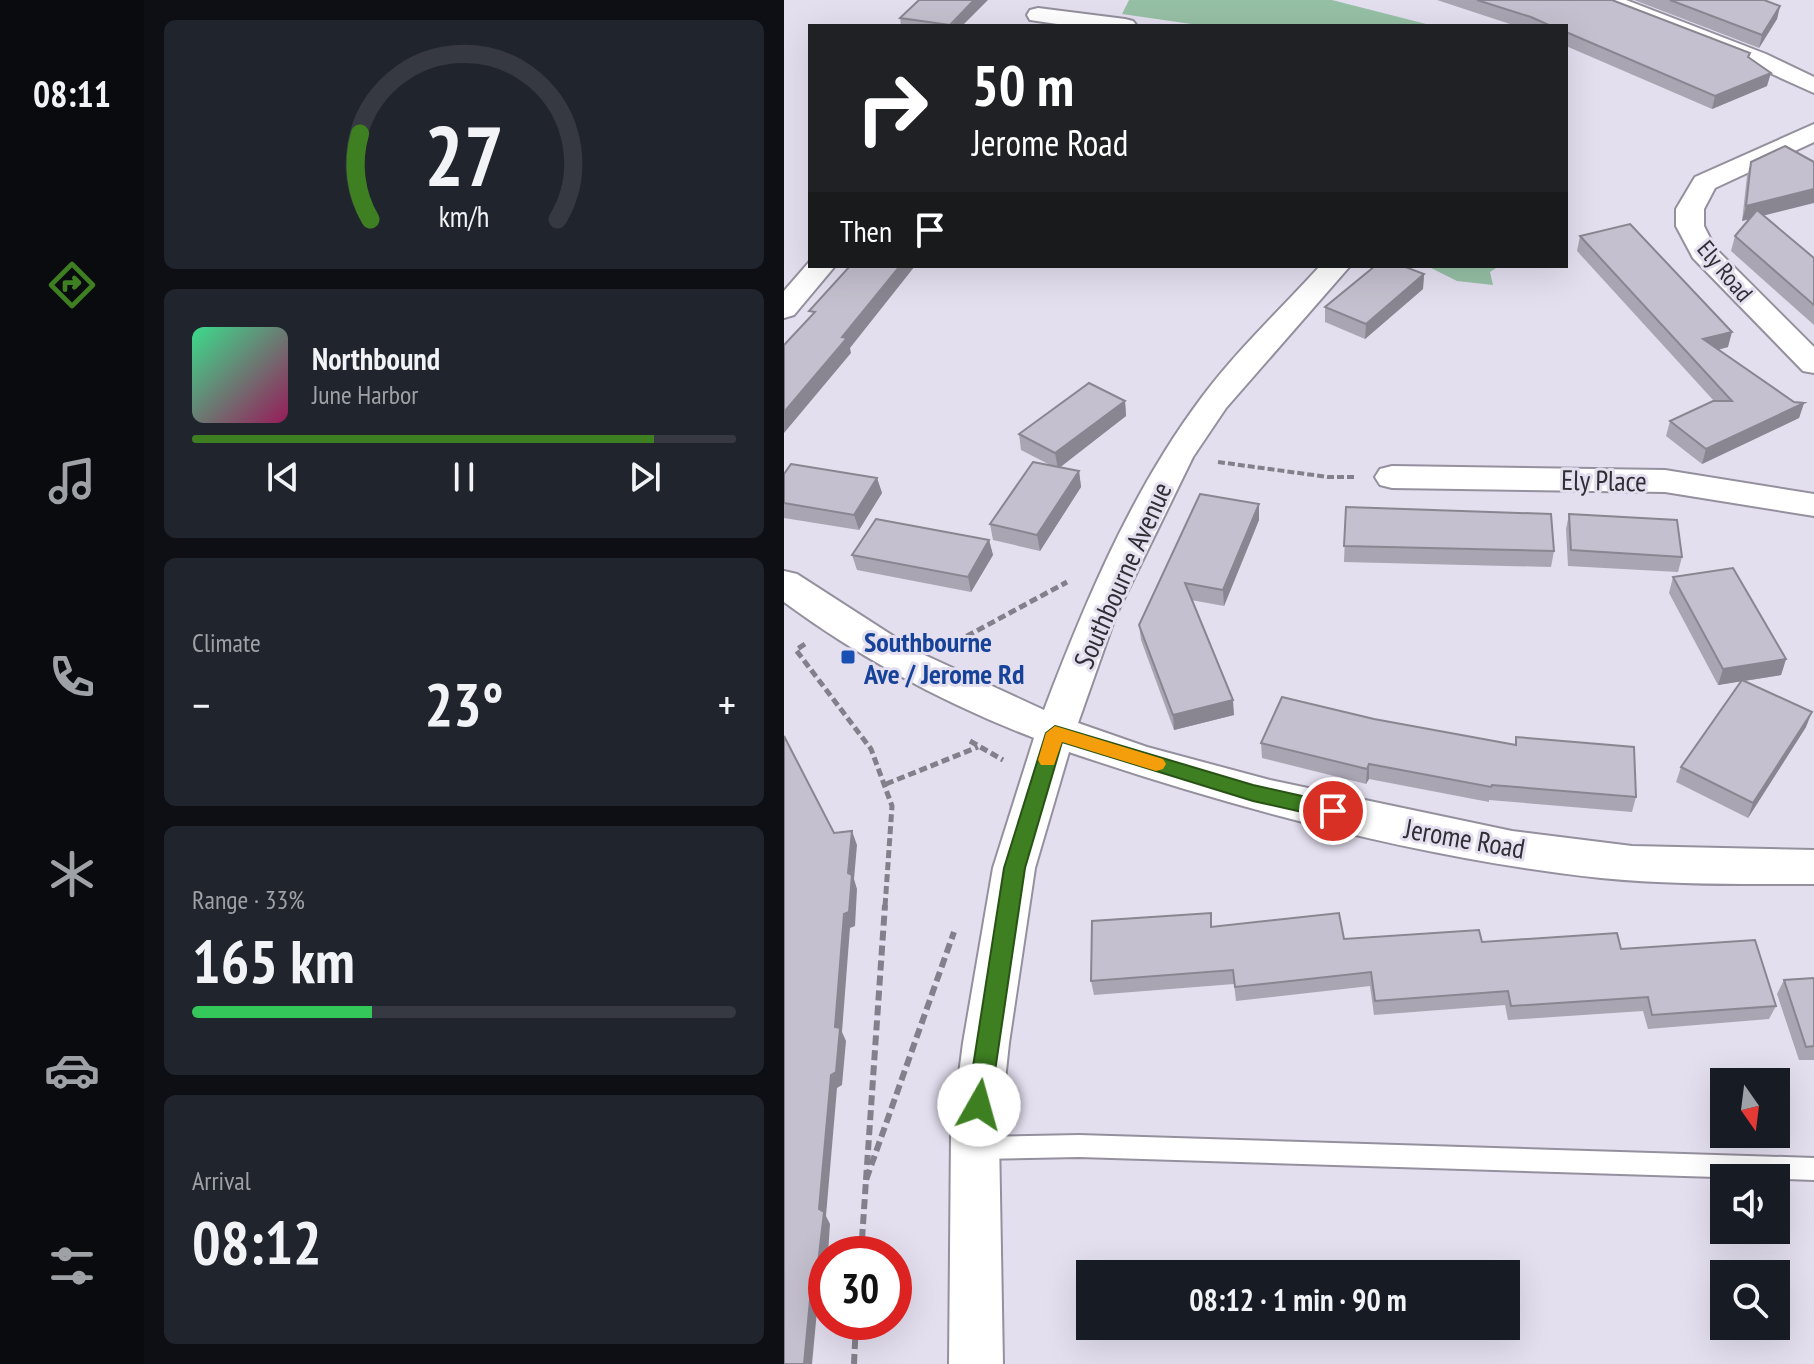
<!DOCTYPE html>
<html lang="en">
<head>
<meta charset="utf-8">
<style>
	:root { --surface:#171b24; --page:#20242c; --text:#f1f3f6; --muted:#9ea1a6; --line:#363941; --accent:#3d7f21 }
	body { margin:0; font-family:"PT Sans Narrow",sans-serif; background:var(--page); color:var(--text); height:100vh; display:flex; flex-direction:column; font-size:30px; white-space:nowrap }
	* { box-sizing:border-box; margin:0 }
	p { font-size:26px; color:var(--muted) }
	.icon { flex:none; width:44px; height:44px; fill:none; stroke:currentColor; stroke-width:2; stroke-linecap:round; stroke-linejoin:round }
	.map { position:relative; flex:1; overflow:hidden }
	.details { display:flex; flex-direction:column; gap:20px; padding:20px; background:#0d0f14; width:640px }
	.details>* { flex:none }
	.guide { position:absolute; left:24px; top:24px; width:760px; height:244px; border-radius:0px; box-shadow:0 8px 32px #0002; background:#202124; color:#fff; overflow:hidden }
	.needle { width:52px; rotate:166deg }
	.fabs { position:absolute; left:926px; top:1068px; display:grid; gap:16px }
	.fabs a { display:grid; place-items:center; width:80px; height:80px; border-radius:0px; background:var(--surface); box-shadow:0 8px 32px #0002; font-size:40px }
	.speed { position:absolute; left:24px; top:1236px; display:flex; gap:16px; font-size:40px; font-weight:700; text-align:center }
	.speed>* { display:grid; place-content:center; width:104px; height:104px; border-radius:50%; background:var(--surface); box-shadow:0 8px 32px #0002; line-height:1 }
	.speed .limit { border:12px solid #d22; background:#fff; color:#111 }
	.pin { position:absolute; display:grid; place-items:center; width:68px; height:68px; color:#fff; margin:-34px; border:4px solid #fff; border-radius:50%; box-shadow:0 2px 8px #0007 }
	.me { position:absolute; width:88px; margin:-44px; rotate:7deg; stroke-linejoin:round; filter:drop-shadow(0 0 6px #0008) }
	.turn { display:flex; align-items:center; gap:28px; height:168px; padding:0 32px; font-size:36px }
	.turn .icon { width:104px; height:104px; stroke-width:2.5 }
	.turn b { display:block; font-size:56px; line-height:68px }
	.then { display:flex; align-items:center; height:76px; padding:0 32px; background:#0003; gap:16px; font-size:30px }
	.big { font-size:60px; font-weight:700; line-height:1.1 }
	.details .widget { flex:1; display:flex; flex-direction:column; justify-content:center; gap:12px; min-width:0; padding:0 28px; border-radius:12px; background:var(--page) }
	.details .dial { align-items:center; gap:0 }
	.dial svg { height:208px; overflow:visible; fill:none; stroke:var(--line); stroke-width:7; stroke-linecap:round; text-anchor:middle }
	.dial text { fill:var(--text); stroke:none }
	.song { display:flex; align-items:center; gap:24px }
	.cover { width:96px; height:96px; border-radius:12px; background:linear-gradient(135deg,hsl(150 70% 55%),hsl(330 70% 35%)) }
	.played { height:8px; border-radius:4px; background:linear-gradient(90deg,var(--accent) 85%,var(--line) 85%) }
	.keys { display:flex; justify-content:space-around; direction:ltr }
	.heat { display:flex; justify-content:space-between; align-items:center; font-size:44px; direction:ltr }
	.charge { height:12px; border-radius:6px; background:linear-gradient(90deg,#34c759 33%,var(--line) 0) }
	.trip { position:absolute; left:292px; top:1260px; width:444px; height:80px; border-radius:0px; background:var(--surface); box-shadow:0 8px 32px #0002; font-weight:700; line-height:80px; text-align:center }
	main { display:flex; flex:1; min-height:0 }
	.tab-bar { display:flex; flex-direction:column; width:144px; justify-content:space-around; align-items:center; background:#090b0e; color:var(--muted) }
	.tab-bar .icon { width:56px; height:56px }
	.tab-bar .active { color:var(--accent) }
	.tab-bar b { font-size:36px; color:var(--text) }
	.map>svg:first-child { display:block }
	.forest { fill:#96c0a6 }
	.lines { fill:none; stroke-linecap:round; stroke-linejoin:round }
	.lane-casing { stroke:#94909e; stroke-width:4 }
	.street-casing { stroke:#94909e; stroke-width:4 }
	.path-far2 { stroke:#84808b; stroke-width:4; stroke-dasharray:7 3; stroke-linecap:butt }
	.path-far1 { stroke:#84808b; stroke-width:5; stroke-dasharray:8 4; stroke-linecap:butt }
	.path { stroke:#84808b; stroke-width:6; stroke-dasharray:10 5; stroke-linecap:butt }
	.lane { fill:#fff; fill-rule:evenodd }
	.street { fill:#fff; fill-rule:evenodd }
	.wall { fill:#a9a5b2 }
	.shaded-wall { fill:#898691 }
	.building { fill:#c4c0cf; stroke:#898691; stroke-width:2 }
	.route { fill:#3d7f21; stroke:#285315; stroke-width:2 }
	.slow { fill:#f59e0b }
	.transit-dot { fill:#1a4fb4; stroke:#e4dfef; stroke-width:3 }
	.labels { text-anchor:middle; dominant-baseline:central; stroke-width:6; stroke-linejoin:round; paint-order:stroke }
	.far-street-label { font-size:24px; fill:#302e34; stroke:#e4dfef }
	.street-label { font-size:28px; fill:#302e34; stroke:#e4dfef }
	.transit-label { font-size:28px; font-weight:bold; fill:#164399; stroke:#e4dfef; text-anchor:start }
</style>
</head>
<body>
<main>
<nav class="tab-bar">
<b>08:11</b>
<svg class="icon active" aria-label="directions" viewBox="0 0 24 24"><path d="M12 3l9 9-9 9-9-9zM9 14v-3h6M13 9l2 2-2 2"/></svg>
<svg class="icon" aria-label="music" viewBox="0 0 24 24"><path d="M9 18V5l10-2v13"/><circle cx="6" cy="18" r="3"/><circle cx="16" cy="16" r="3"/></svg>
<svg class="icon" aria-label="phone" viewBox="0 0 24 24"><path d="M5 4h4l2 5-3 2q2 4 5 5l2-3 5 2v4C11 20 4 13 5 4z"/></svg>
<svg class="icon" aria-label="climate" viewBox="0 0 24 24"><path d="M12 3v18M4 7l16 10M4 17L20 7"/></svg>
<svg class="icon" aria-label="car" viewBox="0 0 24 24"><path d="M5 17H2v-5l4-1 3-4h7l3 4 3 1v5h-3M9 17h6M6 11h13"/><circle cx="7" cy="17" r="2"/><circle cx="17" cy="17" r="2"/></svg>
<svg class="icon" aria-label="filters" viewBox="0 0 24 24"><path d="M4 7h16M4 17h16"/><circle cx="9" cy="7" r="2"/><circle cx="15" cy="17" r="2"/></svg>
</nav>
<section class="details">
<div class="widget dial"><svg viewBox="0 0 100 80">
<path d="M14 69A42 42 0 1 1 86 69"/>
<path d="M14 69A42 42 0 0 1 10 36" stroke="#3d7f21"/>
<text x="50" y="56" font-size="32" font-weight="700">27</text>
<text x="50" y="72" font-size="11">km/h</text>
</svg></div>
<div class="widget">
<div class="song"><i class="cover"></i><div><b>Northbound</b><p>June Harbor</p></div></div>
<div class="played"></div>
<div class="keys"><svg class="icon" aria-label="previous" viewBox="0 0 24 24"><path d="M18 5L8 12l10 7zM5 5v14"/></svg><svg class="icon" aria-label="pause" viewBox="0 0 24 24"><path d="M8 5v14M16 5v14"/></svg><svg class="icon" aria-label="next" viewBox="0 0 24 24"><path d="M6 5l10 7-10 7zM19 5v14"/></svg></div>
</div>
<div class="widget"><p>Climate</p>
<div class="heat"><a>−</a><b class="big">23°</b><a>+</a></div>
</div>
<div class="widget"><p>Range · 33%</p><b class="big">165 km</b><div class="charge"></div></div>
<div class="widget"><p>Arrival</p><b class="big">08:12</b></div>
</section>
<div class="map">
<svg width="1030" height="1364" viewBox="0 0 1030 1364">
	<rect width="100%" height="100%" fill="#e4dfef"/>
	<!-- forest -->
	<g class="forest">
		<polygon points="345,0 548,0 650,26 421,26 338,14"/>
		<polygon points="643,266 715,266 706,272 709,285 673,281"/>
	</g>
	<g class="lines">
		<defs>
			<polygon id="lane" points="295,1135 1030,1158 1030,1180 295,1157 193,1159 185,1156 181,1148 185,1140 193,1137"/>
			<g id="street">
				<polygon points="811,0 842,0 982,54 1030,77 1030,93 966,64 814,5"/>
				<polygon points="254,8 341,19 349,21 353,26 287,26 246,20 243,15 246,10"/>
				<polygon points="1030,124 1030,142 931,188 920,209 920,226 931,248 1030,347 1030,373 1019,371 909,258 892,226 892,209 911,177"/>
				<polygon points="26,261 26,266 51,266 10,315 0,318 0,291"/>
				<path d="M536,266H566L442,408L409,457L332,615L294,723L363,747L486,780L728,831L848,846L1030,850V884C959,884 888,885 817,878C640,859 453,809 285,752L251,868L225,1043L215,1136L219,1364H165L167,1136L179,1043L209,868L250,738C162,704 76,658 0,602V571L13,574L134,652L260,710C301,602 348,490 418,397C453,350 497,309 536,266Z"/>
				<polygon points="608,466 881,470 1030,494 1030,516 881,492 608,488 596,485 591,477 596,469"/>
			</g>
		</defs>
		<!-- lane casing -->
		<use href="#lane" class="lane-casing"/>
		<!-- street casing -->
		<use href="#street" class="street-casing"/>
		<!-- path-far2 -->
		<polyline class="path-far2" points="434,462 544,477 571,477"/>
		<!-- path-far1 -->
		<g class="path-far1">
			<polyline points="172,642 283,582"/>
			<polyline points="21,644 12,650 87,749 108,806 101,907"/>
			<polyline points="186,741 219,760"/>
			<polyline points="102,784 194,747"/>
		</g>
		<!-- path -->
		<g class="path">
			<polyline points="82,1180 101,905"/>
			<polyline points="77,1254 82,1180 170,932"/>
			<polyline points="70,1364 72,1322"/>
		</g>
		<!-- lane -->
		<use href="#lane" class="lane"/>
		<!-- street -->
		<use href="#street" class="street"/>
	</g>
	<!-- wall -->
	<g class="wall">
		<polygon points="653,0 828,0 966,53 965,58 983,86 928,109 782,46 782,26 732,26"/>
		<polygon points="850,0 980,0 996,6 993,19 975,48"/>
		<polygon points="116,18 178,26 117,26"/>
		<polygon points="967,162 980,216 1030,258 1030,325 947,251 951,236 965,219 958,221 963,176"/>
		<polygon points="796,236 944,347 934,350 1010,402 1020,403 1015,418 918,464 882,436 886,421 930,401 793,251"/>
		<polygon points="640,274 639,289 581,339 541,322 541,307"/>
		<polygon points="341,401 342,416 275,467 295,471 297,487 256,551 209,540 206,524 268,466 237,450 235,434"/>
		<polygon points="0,474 93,478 98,493 75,530 0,518"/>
		<polygon points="475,504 475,520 440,606 407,600 450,715 390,730 357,640 355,625"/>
		<polygon points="562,507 770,551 767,567 560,562"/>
		<polygon points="785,514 898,557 894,572 784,566 782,529"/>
		<polygon points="205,540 209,555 187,592 73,570 68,555"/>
		<polygon points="889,577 1002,659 997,675 960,681 1022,727 964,818 892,782 897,767 958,681 934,685 885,593"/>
		<polygon points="590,719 731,745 732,737 852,797 848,812 705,800 705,802 585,779 582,784 478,758 477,743"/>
		<polygon points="428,927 560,939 698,942 837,949 992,1006 985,1019 864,1029 859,1011 724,1020 721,1005 590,1015 586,986 452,1001 450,984 310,995 307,981"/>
		<polygon points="1030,978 1030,1060 1015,1060 993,994 1000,980"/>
	</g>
	<!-- shaded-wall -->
	<g class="shaded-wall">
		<polygon points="190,0 204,0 178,26 166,26"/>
		<polygon points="996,6 993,19 975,48 978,35"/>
		<polygon points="987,73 983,86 928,109 931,96"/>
		<polygon points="1030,189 1030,203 958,221 962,206"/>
		<polygon points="116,266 131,266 66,348 67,353 0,433 0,412 58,337"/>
		<polygon points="640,274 639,289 581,339 582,324"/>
		<polygon points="948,332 944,347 916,354 919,339"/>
		<polygon points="341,401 342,416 274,469 271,453"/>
		<polygon points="1020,403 1015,418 918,464 922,449"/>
		<polygon points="295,471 297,487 256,551 253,535"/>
		<polygon points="93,478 98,493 75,530 70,515"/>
		<polygon points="475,504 475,520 440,606 439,590"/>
		<polygon points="205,540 209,555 187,592 184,577"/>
		<polygon points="1002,659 997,675 934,685 939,669"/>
		<polygon points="449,700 450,715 390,730 389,715"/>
		<polygon points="1028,712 1022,727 964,818 969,803"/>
		<polygon points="585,764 585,779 582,784 583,769"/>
		<polygon points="68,831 73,845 70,879 73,889 71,926 66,928 58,1032 62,1041 58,1085 53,1088 42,1216 46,1224 44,1254 42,1254 41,1275 36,1279 28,1364 20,1364"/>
	</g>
	<!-- building -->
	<g class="building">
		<polygon points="135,0 190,0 166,25 116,18"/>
		<polygon points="693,0 828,0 966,53 964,57 987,73 931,96 782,32 782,26 767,26 747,17"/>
		<polygon points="886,0 980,0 996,6 978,35"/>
		<polygon points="1001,146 1030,162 1030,189 962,206 967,162"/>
		<polygon points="973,210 1030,258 1030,305 951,236"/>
		<polygon points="846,224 948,332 919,339 1010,402 1020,403 922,449 886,421 929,401 948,401 796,236"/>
		<polygon points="66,266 116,266 58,337 63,338 0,412 0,345 31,312 25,311"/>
		<polygon points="591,266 619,266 640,274 582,324 541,307"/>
		<polygon points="305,383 341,401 271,453 235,434"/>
		<polygon points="249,462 295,471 253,535 206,524"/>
		<polygon points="7,464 93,478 70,515 0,503 0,474"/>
		<polygon points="416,494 475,504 439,590 401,583 449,700 389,715 355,625"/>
		<polygon points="562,507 767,514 770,551 560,546"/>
		<polygon points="785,514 893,520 898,557 787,550"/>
		<polygon points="92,519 205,540 184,577 68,555"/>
		<polygon points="949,568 1002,659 939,669 889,577"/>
		<polygon points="958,680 1028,712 969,803 897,767"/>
		<polygon points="498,697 590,719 732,745 732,737 850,747 852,797 708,785 707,787 585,764 583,769 477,743"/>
		<polygon points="0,736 50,833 68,831 64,873 68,875 65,912 60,914 51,1027 56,1028 52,1072 47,1075 35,1209 40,1212 34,1263 29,1268 20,1364 0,1364"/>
		<polygon points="427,913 427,927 555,913 560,939 695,930 698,942 833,933 837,949 971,940 992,1006 868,1015 864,997 727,1006 724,991 591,1001 587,972 451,987 449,970 307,981 308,921"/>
		<polygon points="1030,978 1030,1046 1022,1047 1000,980"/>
	</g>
	<!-- route -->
	<polygon class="route" points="271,726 469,785 549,803 556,806 559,811 556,817 549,819 469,801 278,742 241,868 206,1105 203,1112 195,1115 187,1112 183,1105 220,868 262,733"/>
	<!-- slow -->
	<polygon class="slow" points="271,726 379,759 382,764 379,769 372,771 278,742 270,765 257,765 254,760 262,733"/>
	<!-- markers -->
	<rect class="transit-dot" x="56" y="649" width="16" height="16" rx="4"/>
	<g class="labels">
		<!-- far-street labels -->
		<g class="far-street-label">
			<text transform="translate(941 271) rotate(50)">Ely Road</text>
		</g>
		<!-- street labels -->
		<g class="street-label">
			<text transform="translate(820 480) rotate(1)">Ely Place</text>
			<text transform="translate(338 575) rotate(-66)">Southbourne Avenue</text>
			<text transform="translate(681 838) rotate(10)">Jerome Road</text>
		</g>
		<!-- transit labels -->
		<g class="transit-label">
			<text x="80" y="641">Southbourne<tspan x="80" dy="32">Ave / Jerome Rd</tspan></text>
		</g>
	</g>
</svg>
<div class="fabs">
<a><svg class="needle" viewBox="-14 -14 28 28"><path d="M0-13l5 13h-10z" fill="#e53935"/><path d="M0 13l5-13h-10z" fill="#9ea1a6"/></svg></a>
<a><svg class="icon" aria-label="sound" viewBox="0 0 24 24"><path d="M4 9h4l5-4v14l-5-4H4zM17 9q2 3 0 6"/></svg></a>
<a><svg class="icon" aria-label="search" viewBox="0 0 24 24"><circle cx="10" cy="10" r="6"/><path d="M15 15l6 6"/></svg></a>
</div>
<div class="speed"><div class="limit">30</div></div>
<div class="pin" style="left:549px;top:811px;background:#d93025"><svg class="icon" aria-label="arrive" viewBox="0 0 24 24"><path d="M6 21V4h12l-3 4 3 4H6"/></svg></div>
<svg class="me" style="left:195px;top:1105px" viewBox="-20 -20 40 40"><circle r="19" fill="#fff"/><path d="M0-13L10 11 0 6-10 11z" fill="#3d7f21"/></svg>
<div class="trip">08:12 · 1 min · 90 m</div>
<div class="guide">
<div class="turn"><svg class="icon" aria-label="right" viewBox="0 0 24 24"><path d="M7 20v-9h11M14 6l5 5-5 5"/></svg><div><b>50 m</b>Jerome Road</div></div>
<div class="then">Then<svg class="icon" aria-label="arrive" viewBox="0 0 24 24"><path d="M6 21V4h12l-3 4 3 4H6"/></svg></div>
</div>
</div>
</main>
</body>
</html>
